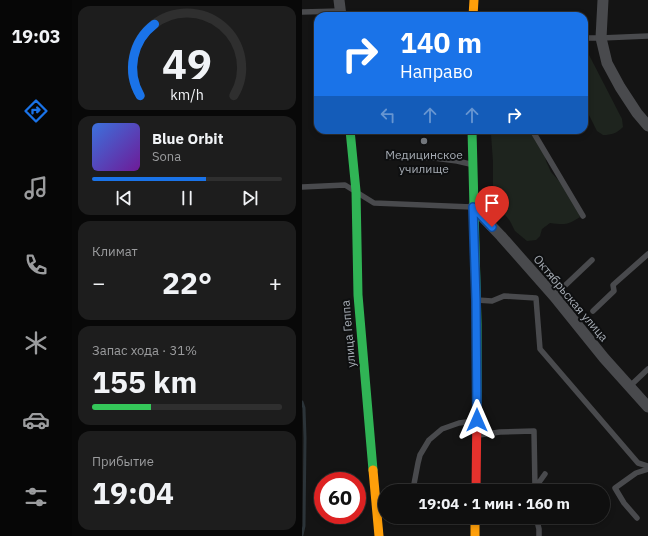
<!DOCTYPE html>
<html lang="ru">
<head>
<meta charset="utf-8">
<style>
	:root { --surface:#0f0f0f; --page:#1d1d1d; --text:#f1f3f6; --muted:#9b9c9e; --line:#2f2f2f; --accent:#1a73e8 }
	body { margin:0; font-family:"IBM Plex Sans",sans-serif; background:var(--page); color:var(--text); height:100vh; display:flex; flex-direction:column; font-size:15px; white-space:nowrap }
	* { box-sizing:border-box; margin:0 }
	p { font-size:13px; color:var(--muted) }
	.icon { flex:none; width:22px; height:22px; fill:none; stroke:currentColor; stroke-width:2; stroke-linecap:round; stroke-linejoin:round }
	.map { position:relative; flex:1; overflow:hidden }
	.drawer { display:flex; flex-direction:column; gap:6px; padding:6px; background:#080808; width:230px }
	.drawer>* { flex:none }
	.hud { position:absolute; left:12px; top:12px; width:274px; height:122px; border-radius:12px; box-shadow:0 2px 6px #0003,0 0 0 1px var(--line); background:#1a73e8; color:#fff; overflow:hidden }
	.speed { position:absolute; left:12px; top:472px; display:flex; gap:8px; font-size:20px; font-weight:700; text-align:center }
	.speed>* { display:grid; place-content:center; width:52px; height:52px; border-radius:50%; background:var(--surface); box-shadow:0 2px 6px #0003,0 0 0 1px var(--line); line-height:1 }
	.speed .limit { border:6px solid #d22; background:#fff; color:#111 }
	.pin { position:absolute; display:grid; place-items:center; width:34px; height:34px; color:#fff; margin:-41px -17px; border-radius:50% 50% 50% 0; rotate:-45deg; box-shadow:0 0 4px #0007 }
	.pin .icon { rotate:45deg }
	.me { position:absolute; width:44px; margin:-22px; rotate:0deg; stroke-linejoin:round; filter:drop-shadow(0 0 3px #0008) }
	.turn { display:flex; align-items:center; gap:14px; height:84px; padding:0 20px; font-size:18px }
	.turn .icon { width:52px; height:52px; stroke-width:2.5 }
	.turn b { display:block; font-size:28px; line-height:34px }
	.lanes { display:flex; align-items:center; height:38px; padding:0 20px; background:#0003; justify-content:center; gap:20px; direction:ltr }
	.lanes .off { opacity:.35 }
	.big { font-size:30px; font-weight:700; line-height:1.1 }
	.drawer .widget { flex:1; display:flex; flex-direction:column; justify-content:center; gap:6px; min-width:0; padding:0 14px; border-radius:12px; background:var(--page) }
	.drawer .dial { align-items:center; gap:0 }
	.dial svg { height:104px; overflow:visible; fill:none; stroke:var(--line); stroke-width:7; stroke-linecap:round; text-anchor:middle }
	.dial text { fill:var(--text); stroke:none }
	.song { display:flex; align-items:center; gap:12px }
	.cover { width:48px; height:48px; border-radius:6px; background:linear-gradient(135deg,hsl(220 70% 55%),hsl(280 70% 35%)) }
	.played { height:4px; border-radius:2px; background:linear-gradient(90deg,var(--accent) 60%,var(--line) 60%) }
	.keys { display:flex; justify-content:space-around; direction:ltr }
	.heat { display:flex; justify-content:space-between; align-items:center; font-size:22px; direction:ltr }
	.charge { height:6px; border-radius:3px; background:linear-gradient(90deg,#34c759 31%,var(--line) 0) }
	.trip { position:absolute; left:76px; top:484px; width:232px; height:40px; border-radius:20px; background:var(--surface); box-shadow:0 2px 6px #0003,0 0 0 1px var(--line); font-weight:700; line-height:40px; text-align:center }
	main { display:flex; flex:1; min-height:0 }
	.tabs { display:flex; flex-direction:column; width:72px; justify-content:space-around; align-items:center; background:#060606; color:var(--muted) }
	.tabs .icon { width:28px; height:28px }
	.tabs .on { color:var(--accent) }
	.tabs b { font-size:18px; color:var(--text) }
	.map>svg:first-child { display:block }
	.green { fill:#1e241e }
	.lines { fill:none; stroke-linecap:round; stroke-linejoin:round }
	.stream { stroke:#2c3439; stroke-width:3 }
	.lane { stroke:#494a4d; stroke-width:5.5 }
	.street { stroke:#494a4d; stroke-width:11 }
	.fast { stroke:#30b455; stroke-width:9 }
	.slow { stroke:#ff9f0a; stroke-width:9 }
	.jam { stroke:#e5322d; stroke-width:9 }
	.route-casing { stroke:#114b97; stroke-width:10 }
	.route { stroke:#1a73e8; stroke-width:7 }
	.poi-dot { fill:#73777c; stroke:#0e0f10; stroke-width:1.5 }
	.labels { text-anchor:middle; dominant-baseline:central; stroke-width:4; stroke-linejoin:round; paint-order:stroke }
	.poi-label { font-size:12px; fill:#a6acb4; stroke:#0e0f10 }
	.street-label { font-size:12px; fill:#a6acb4; stroke:#0e0f10 }
</style>
</head>
<body>
<main>
<nav class="tabs">
<b>19:03</b>
<svg class="icon on" aria-label="directions" viewBox="0 0 24 24"><path d="M12 3l9 9-9 9-9-9zM9 14v-3h6M13 9l2 2-2 2"/></svg>
<svg class="icon" aria-label="music" viewBox="0 0 24 24"><path d="M9 18V5l10-2v13"/><circle cx="6" cy="18" r="3"/><circle cx="16" cy="16" r="3"/></svg>
<svg class="icon" aria-label="phone" viewBox="0 0 24 24"><path d="M5 4h4l2 5-3 2q2 4 5 5l2-3 5 2v4C11 20 4 13 5 4z"/></svg>
<svg class="icon" aria-label="climate" viewBox="0 0 24 24"><path d="M12 3v18M4 7l16 10M4 17L20 7"/></svg>
<svg class="icon" aria-label="car" viewBox="0 0 24 24"><path d="M5 17H2v-5l4-1 3-4h7l3 4 3 1v5h-3M9 17h6M6 11h13"/><circle cx="7" cy="17" r="2"/><circle cx="17" cy="17" r="2"/></svg>
<svg class="icon" aria-label="filters" viewBox="0 0 24 24"><path d="M4 7h16M4 17h16"/><circle cx="9" cy="7" r="2"/><circle cx="15" cy="17" r="2"/></svg>
</nav>
<section class="drawer">
<div class="widget dial"><svg viewBox="0 0 100 80">
<path d="M14 69A42 42 0 1 1 86 69"/>
<path d="M14 69A42 42 0 0 1 25 14" stroke="#1a73e8"/>
<text x="50" y="56" font-size="32" font-weight="700">49</text>
<text x="50" y="72" font-size="11">km/h</text>
</svg></div>
<div class="widget">
<div class="song"><i class="cover"></i><div><b>Blue Orbit</b><p>Sona</p></div></div>
<div class="played"></div>
<div class="keys"><svg class="icon" aria-label="previous" viewBox="0 0 24 24"><path d="M18 5L8 12l10 7zM5 5v14"/></svg><svg class="icon" aria-label="pause" viewBox="0 0 24 24"><path d="M8 5v14M16 5v14"/></svg><svg class="icon" aria-label="next" viewBox="0 0 24 24"><path d="M6 5l10 7-10 7zM19 5v14"/></svg></div>
</div>
<div class="widget"><p>Климат</p>
<div class="heat"><a>−</a><b class="big">22°</b><a>+</a></div>
</div>
<div class="widget"><p>Запас хода · 31%</p><b class="big">155 km</b><div class="charge"></div></div>
<div class="widget"><p>Прибытие</p><b class="big">19:04</b></div>
</section>
<div class="map">
<svg width="346" height="536" viewBox="0 0 346 536">
	<rect width="100%" height="100%" fill="#141414"/>
	<!-- green -->
	<g class="green">
		<path d="M282,49L286,53L320,119L321,127C315,133 310,135 301,135L295,131L282,105Z"/>
		<path d="M190,130H231L242,152L244,161L249,172L257,181L274,206L278,217C266,225 263,225 248,223L240,229L238,236L234,240L225,241L213,231L208,221L200,211L194,201L191,190V162L189,134Z"/>
	</g>
	<g class="lines">
		<!-- stream -->
		<polyline class="stream" points="0,402 2,408 3,438 2,526 0,535"/>
		<!-- lane -->
		<g class="lane">
			<polyline points="0,12 38,11"/>
			<polyline points="282,38 299,38 346,36"/>
			<polyline points="230,130 281,216"/>
			<polyline points="89,157 132,158 155,161 168,164"/>
			<polyline points="0,187 43,185 72,203 170,207"/>
			<polyline points="252,296 290,260"/>
			<polyline points="175,300 190,301 202,296 234,298 238,349 336,463 346,466"/>
			<polyline points="291,311 312,291 311,285 346,254"/>
			<polyline points="328,386 346,369"/>
			<polyline points="177,435 198,432 232,431 233,488 243,474"/>
			<polyline points="115,491 112,484 116,463 118,455 127,440 140,429 157,423 173,421"/>
			<polyline points="234,517 237,529 237,536"/>
			<polyline points="335,518 322,503 313,488 334,473 346,469"/>
		</g>
		<!-- street -->
		<g class="street">
			<polyline points="37,0 39,16"/>
			<polyline points="301,0 299,38 305,63 318,87 335,113 346,126"/>
			<polyline points="171,207 199,236 252,296 302,358 346,407"/>
		</g>
		<!-- fast -->
		<g class="fast">
			<polyline points="48,130 54,191 56,295 71,470"/>
			<polyline points="170,130 175,324 175,405"/>
		</g>
		<!-- slow -->
		<g class="slow">
			<polyline points="171,16 172,0"/>
			<polyline points="71,470 77,536"/>
			<polyline points="173,517 173,536"/>
		</g>
		<!-- jam -->
		<polyline class="jam" points="174,491 175,405"/>
	</g>
	<g class="lines">
		<defs>
			<polyline id="route" points="175,420 174,300 171,207 190,227"/>
		</defs>
		<!-- route casing -->
		<use href="#route" class="route-casing"/>
		<!-- route -->
		<use href="#route" class="route"/>
	</g>
	<!-- markers -->
	<circle class="poi-dot" cx="122" cy="141" r="4"/>
	<g class="labels">
		<!-- poi labels -->
		<g class="poi-label">
			<text x="122" y="154">Медицинское<tspan x="122" dy="14">училище</tspan></text>
		</g>
		<!-- street labels -->
		<g class="street-label">
			<text transform="translate(269 298) rotate(50)">Октябрьская улица</text>
			<text transform="translate(46 334) rotate(-95)">улица Геппа</text>
		</g>
	</g>
</svg>
<div class="speed"><div class="limit">60</div></div>
<div class="pin" style="left:190px;top:227px;background:#d93025"><svg class="icon" aria-label="arrive" viewBox="0 0 24 24"><path d="M6 21V4h12l-3 4 3 4H6"/></svg></div>
<svg class="me" style="left:175px;top:420px" viewBox="-20 -20 40 40"><path d="M0-17L14 15 0 8-14 15z" fill="#1a73e8" stroke="#fff" stroke-width="4"/></svg>
<div class="trip">19:04 · 1 мин · 160 m</div>
<div class="hud">
<div class="turn"><svg class="icon" aria-label="right" viewBox="0 0 24 24"><path d="M7 20v-9h11M14 6l5 5-5 5"/></svg><div><b>140 m</b>Направо</div></div>
<div class="lanes"><svg class="icon off" aria-label="left" viewBox="0 0 24 24"><path d="M17 20v-9H6M10 6l-5 5 5 5"/></svg><svg class="icon off" aria-label="ahead" viewBox="0 0 24 24"><path d="M12 20V5M6 11l6-6 6 6"/></svg><svg class="icon off" aria-label="ahead" viewBox="0 0 24 24"><path d="M12 20V5M6 11l6-6 6 6"/></svg><svg class="icon" aria-label="right" viewBox="0 0 24 24"><path d="M7 20v-9h11M14 6l5 5-5 5"/></svg></div>
</div>
</div>
</main>
</body>
</html>
